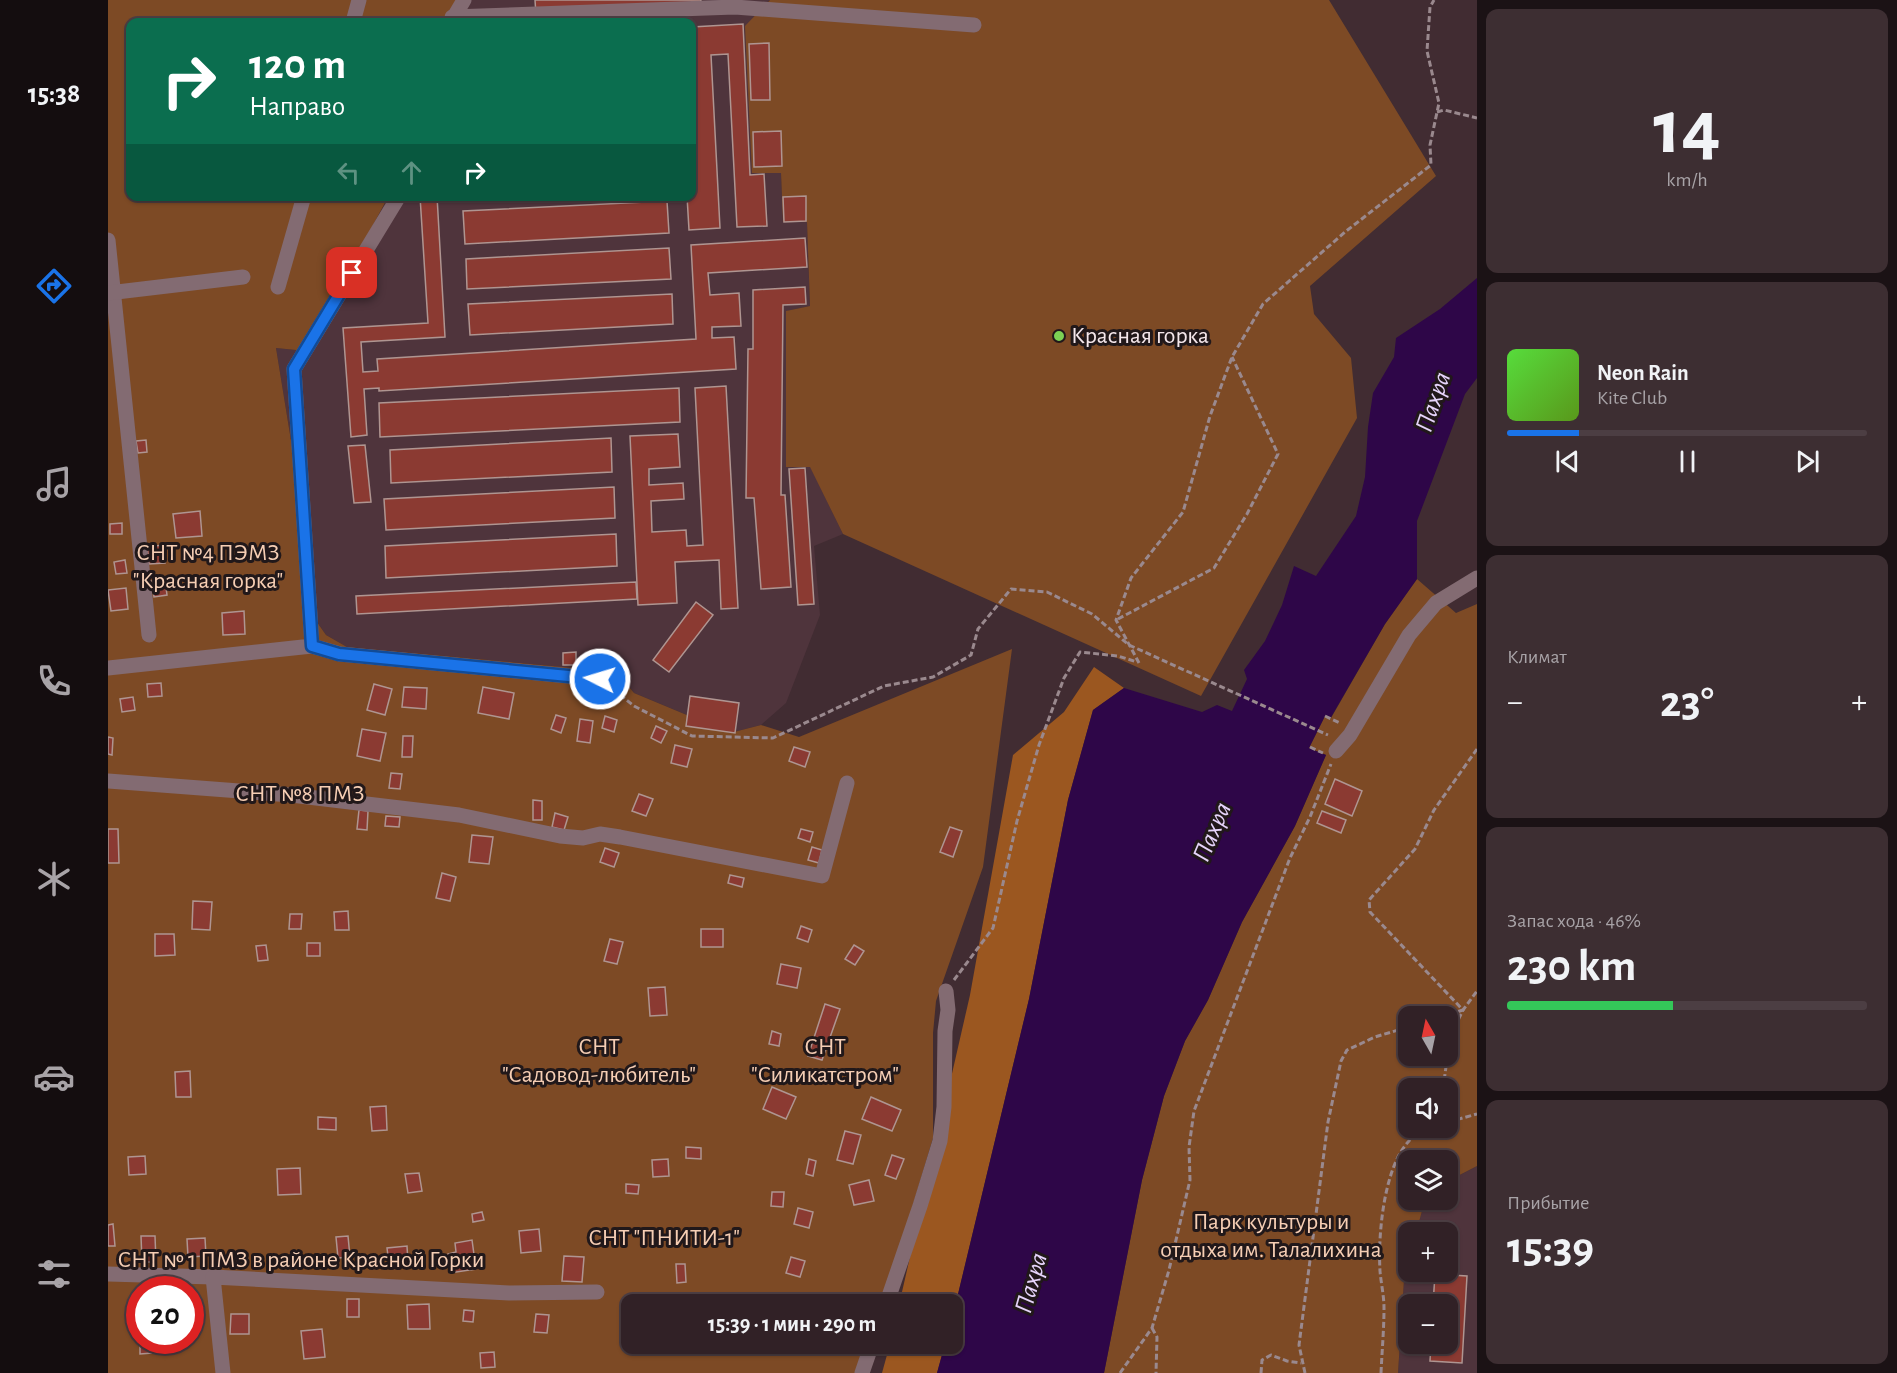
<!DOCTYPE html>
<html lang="ru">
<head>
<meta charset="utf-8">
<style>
	:root { --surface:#312126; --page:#3d2e32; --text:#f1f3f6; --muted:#a8a3a7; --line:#4c3e43; --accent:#1a73e8 }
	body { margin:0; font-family:"Alegreya Sans",sans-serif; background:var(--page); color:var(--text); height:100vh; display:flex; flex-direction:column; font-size:22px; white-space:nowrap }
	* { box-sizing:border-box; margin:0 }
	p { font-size:20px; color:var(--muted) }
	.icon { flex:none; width:33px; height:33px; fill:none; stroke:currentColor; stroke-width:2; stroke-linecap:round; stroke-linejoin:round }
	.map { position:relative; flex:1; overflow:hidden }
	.drawer { display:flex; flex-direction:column; gap:9px; padding:9px; background:#1b1215; width:420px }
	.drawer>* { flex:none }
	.guide { position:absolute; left:18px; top:18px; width:570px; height:183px; border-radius:12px; box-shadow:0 2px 4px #0004,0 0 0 2px var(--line); background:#0b6e4f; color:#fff; overflow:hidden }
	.needle { width:39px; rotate:351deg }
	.buttons { position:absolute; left:1290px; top:1006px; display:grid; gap:12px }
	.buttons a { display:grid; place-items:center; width:60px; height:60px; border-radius:12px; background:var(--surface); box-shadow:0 2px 4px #0004,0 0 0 2px var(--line); font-size:30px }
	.speed { position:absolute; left:18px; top:1276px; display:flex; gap:12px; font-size:30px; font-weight:700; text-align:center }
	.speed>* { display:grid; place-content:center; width:78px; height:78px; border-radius:50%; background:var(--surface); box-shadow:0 2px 4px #0004,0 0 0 2px var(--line); line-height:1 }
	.speed .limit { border:9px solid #d22; background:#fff; color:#111 }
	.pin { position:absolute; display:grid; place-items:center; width:51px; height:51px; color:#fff; margin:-26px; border-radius:12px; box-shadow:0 3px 9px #0006 }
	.me { position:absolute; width:66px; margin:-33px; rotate:275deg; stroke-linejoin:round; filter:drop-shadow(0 0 4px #0008) }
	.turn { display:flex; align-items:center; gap:21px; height:126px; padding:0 24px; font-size:27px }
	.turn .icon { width:78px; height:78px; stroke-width:2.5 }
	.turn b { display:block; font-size:42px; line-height:51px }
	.lanes { display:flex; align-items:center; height:57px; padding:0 24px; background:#0003; justify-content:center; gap:30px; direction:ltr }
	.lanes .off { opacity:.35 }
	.big { font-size:45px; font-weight:700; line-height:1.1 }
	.drawer .widget { flex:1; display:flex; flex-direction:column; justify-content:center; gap:9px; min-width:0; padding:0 21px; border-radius:12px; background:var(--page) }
	.drawer .dial { align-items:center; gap:0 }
	.dial b { font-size:78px; line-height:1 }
	.song { display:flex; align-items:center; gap:18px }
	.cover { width:72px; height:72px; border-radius:9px; background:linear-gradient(135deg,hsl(110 70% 55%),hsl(90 70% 35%)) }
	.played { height:6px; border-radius:3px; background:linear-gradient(90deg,var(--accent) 20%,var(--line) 20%) }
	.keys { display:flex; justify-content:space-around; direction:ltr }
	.heat { display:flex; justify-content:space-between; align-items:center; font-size:33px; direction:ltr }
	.charge { height:9px; border-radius:4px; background:linear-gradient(90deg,#34c759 46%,var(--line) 0) }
	.trip { position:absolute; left:513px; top:1294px; width:342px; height:60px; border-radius:12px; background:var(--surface); box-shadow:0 2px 4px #0004,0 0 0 2px var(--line); font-weight:700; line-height:60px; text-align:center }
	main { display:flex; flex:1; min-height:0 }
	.dock { display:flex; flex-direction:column; width:108px; justify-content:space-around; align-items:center; background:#140d0f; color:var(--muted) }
	.dock .icon { width:42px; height:42px }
	.dock .active { color:var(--accent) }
	.dock b { font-size:27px; color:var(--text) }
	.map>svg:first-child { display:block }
	.built { fill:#4f343c; fill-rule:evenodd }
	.green { fill:#7d4a25; fill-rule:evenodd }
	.forest { fill:#9b5720 }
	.water { fill:#2e0648 }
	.building { fill:#8b3a32; stroke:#af9591; stroke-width:1.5 }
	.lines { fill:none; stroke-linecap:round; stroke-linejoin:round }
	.path { stroke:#9a898e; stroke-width:3; stroke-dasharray:6 3; stroke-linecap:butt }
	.minor { stroke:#836b72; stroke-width:15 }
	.route-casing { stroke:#114b97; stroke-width:15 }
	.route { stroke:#1a73e8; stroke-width:10 }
	.poi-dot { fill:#7cd154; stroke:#21181a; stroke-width:2 }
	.labels { text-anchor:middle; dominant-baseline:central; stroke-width:6; stroke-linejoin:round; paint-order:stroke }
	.poi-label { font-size:24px; fill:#f5e7eb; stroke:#21181a; text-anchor:start }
	.park-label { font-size:24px; fill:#f6ceb4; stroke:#21181a }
	.water-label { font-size:26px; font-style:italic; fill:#e6d4fb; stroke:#21181a }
</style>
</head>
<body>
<main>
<nav class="dock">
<b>15:38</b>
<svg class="icon active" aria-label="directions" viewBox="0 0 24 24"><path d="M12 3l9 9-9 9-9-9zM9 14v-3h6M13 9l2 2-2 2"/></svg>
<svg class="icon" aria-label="music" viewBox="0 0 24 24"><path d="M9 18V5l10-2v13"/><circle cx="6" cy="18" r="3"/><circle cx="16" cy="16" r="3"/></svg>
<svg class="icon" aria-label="phone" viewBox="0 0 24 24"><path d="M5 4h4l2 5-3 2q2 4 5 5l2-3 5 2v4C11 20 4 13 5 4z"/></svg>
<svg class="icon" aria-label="climate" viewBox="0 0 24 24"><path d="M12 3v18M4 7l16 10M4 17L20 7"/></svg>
<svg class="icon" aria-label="car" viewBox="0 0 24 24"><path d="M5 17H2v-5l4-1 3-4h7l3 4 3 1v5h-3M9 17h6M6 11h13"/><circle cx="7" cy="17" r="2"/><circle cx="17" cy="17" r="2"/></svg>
<svg class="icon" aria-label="filters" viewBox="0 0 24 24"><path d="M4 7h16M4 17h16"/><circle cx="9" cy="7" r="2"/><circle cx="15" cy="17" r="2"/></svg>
</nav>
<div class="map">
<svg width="1369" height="1373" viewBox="0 0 1369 1373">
	<rect width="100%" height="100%" fill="#412c32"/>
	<!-- built -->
	<g class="built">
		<polygon points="354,0 662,0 657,4 644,172 673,173 675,222 699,222 702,306 679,311 678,467 702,466 735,534 706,546 712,615 678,703 653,725 622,733 526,693 500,661 477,669 239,647 218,635 204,615 191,490 168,348 198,351 280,197 584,196 584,22 342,22"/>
		<path d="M1369,1166V1373H1290L1296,1280L1300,1263V1272H1340V1233H1308L1317,1200H1340V1181ZM1300,1305H1340V1344H1300Z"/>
	</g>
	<!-- green -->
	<g class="green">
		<path d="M0,0H354L342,22H22V196L280,197L198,351L168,348L191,490L204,615L218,635L239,647L477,669L500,661L526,693L622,733L653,725L691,737L904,649L875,867L828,1001L825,1033V1138L775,1305H524V1344H760L748,1373H0ZM32,1290H82V1341H32Z"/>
		<polygon points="662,0 1221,0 1328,176 1202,286 1206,314 1243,358 1249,418 1093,696 735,534 702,467 678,467 678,311 702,306 699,222 675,222 673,173 644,173 637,26"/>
		<path d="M1309,579L1348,613L1369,604V1166L1340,1181V1161H1300V1200H1317L1308,1233H1300V1263L1296,1280L1290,1373H996L1034,1180L1056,1096L1077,1041L1100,1000L1134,922L1187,826L1218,755L1201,748L1217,716L1223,718L1277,624ZM1300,1017H1340V1056H1300ZM1300,1089H1340V1128H1300Z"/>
	</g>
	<!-- forest -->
	<g class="forest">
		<polygon points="986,667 1016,688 985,710 960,800 921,999 845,1315 844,1305 791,1305 862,995 905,755 956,712"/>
		<polygon points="782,1344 837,1344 829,1373 774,1373"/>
	</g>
	<!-- water -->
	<polygon class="water" points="1369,278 1369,378 1357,394 1309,521 1309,579 1277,624 1222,719 1217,716 1201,748 1218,755 1187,826 1134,922 1100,1000 1077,1041 1056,1096 1034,1180 996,1373 829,1373 837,1344 844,1344 845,1315 921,999 960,800 985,710 1016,688 1094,712 1109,705 1124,711 1139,679 1136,670 1157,641 1174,605 1186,566 1208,576 1248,516 1257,477 1260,427 1265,393 1286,357 1288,338 1332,309"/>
	<!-- building -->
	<g class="building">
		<polygon points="427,0 593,0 592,4 428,15"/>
		<polygon points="635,24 642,175 656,174 659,226 629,227 620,54 603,55 612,228 581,230 579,196 584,196 584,27"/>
		<polygon points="661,43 662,100 643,100 641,44"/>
		<polygon points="673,131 674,166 646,167 645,132"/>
		<polygon points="312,196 329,196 337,337 253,342 255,372 270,371 269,359 588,339 583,245 697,238 699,267 600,273 602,295 631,293 633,326 604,327 604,338 626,337 628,369 271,391 271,388 256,389 259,435 243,437 235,328 320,323"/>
		<polygon points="698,196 698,221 676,222 675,197"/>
		<polygon points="559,201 561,233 357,244 355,211"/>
		<polygon points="561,248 563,279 359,289 358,259"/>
		<polygon points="697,287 698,304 675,305 673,495 677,495 683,587 653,589 646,498 638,498 640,349 645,349 645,290"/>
		<polygon points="564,294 565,324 362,335 360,304"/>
		<polygon points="618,386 630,608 613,609 611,560 567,562 569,603 530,605 522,436 570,434 572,467 541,469 541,485 575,483 576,499 543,501 544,532 578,530 579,546 595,545 587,388"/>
		<polygon points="571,388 572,422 272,437 271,403"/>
		<polygon points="503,438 504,472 283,483 282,450"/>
		<polygon points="38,440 39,452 30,453 28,441"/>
		<polygon points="257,445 263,502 246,503 240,446"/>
		<polygon points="697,468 706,604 690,605 681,469"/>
		<polygon points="506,487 507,518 278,530 276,499"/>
		<polygon points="92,511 94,536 68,538 65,514"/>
		<polygon points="14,523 14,534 2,534 2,524"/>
		<polygon points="508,534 509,566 278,578 277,546"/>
		<polygon points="55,545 57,563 41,564 39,547"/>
		<polygon points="17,560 19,573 8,574 6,562"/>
		<polygon points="57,580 59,595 46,597 44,581"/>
		<polygon points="528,582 529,599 249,614 248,596"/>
		<polygon points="18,588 20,609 3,611 0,590"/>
		<polygon points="588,602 605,615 561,672 545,660"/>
		<polygon points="136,611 137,634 115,635 114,613"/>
		<polygon points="468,652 468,665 455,665 455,653"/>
		<polygon points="53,683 54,696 40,697 39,684"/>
		<polygon points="266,684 284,689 277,715 259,710"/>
		<polygon points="296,687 319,688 318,709 294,707"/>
		<polygon points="375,687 406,693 401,719 370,713"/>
		<polygon points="582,696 631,703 627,733 578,726"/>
		<polygon points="25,697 27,710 14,712 12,699"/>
		<polygon points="448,715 458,718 453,733 443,729"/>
		<polygon points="497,716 509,720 506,732 494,728"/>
		<polygon points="472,719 485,721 482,743 469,741"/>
		<polygon points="548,726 559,731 553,743 543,738"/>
		<polygon points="254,729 278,733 272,761 249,756"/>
		<polygon points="295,736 305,736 304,757 294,757"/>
		<polygon points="0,737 5,738 4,755 0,754"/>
		<polygon points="567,745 584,749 579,767 563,763"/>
		<polygon points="686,747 702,752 697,767 681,761"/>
		<polygon points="283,773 294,774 292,789 281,788"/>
		<polygon points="1227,779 1254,791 1244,816 1217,804"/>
		<polygon points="531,794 545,799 538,816 524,811"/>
		<polygon points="425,800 434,801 434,820 425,820"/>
		<polygon points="251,810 260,811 259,830 249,829"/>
		<polygon points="1214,811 1238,820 1233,833 1209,823"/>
		<polygon points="447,813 460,817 456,830 444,827"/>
		<polygon points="278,816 292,817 291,827 277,826"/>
		<polygon points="842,827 854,831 845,857 832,852"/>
		<polygon points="0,829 10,829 11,863 0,863"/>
		<polygon points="693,829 705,832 702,842 690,838"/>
		<polygon points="364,835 385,837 381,864 361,862"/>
		<polygon points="704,847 714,850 711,863 700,860"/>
		<polygon points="497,848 511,853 506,867 492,862"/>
		<polygon points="334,873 348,877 342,901 328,898"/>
		<polygon points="622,875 636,878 634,887 620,883"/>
		<polygon points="85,901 104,902 102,930 84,929"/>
		<polygon points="240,911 241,930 227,930 226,912"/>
		<polygon points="182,914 194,914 193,929 181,929"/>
		<polygon points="693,926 704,930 700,942 689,938"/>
		<rect x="593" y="929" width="22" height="18"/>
		<polygon points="47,934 66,934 67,955 47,956"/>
		<polygon points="502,939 515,942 509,964 496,961"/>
		<rect x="199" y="943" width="13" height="13"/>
		<polygon points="158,945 160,960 150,961 148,946"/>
		<polygon points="746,945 756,951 747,965 737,959"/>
		<polygon points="673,964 693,968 689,988 669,984"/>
		<polygon points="557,987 559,1015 542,1016 540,988"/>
		<polygon points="717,1004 732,1009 714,1060 700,1056"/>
		<polygon points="664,1031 673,1034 671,1046 661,1044"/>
		<polygon points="82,1071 83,1097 68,1097 67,1072"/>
		<polygon points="664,1087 688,1097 678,1119 655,1109"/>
		<polygon points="763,1097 793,1110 784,1131 754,1119"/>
		<polygon points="278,1106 279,1130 264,1131 262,1107"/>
		<polygon points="210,1117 228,1118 228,1130 210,1129"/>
		<polygon points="737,1131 753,1135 745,1164 729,1160"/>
		<polygon points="578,1147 593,1148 593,1159 578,1158"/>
		<polygon points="784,1155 796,1159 788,1179 777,1175"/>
		<polygon points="37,1156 38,1174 21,1175 20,1157"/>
		<polygon points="560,1159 561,1176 545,1177 544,1160"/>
		<polygon points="701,1159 708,1161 705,1176 698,1174"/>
		<polygon points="192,1168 193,1194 170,1195 169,1169"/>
		<polygon points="311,1173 314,1191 300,1193 297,1174"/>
		<polygon points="761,1180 766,1201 746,1205 741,1185"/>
		<polygon points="518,1184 531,1185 530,1194 518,1193"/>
		<polygon points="664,1192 676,1192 675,1207 663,1206"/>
		<polygon points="690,1208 705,1212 701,1228 686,1224"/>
		<polygon points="374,1212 376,1220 365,1222 364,1214"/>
		<polygon points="5,1224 7,1246 0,1246 0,1225"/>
		<polygon points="431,1229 433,1251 413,1253 411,1231"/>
		<polygon points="33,1236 47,1236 48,1262 34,1262"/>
		<polygon points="240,1236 242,1257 230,1258 228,1237"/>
		<polygon points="97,1238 98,1256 80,1257 79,1239"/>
		<polygon points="364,1240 368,1269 342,1273 340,1254 348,1252 347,1243"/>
		<polygon points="299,1246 300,1263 281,1264 279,1248"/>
		<polygon points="456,1256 476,1257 474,1282 454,1281"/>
		<polygon points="683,1257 697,1261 692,1277 678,1273"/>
		<polygon points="568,1264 577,1264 578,1282 569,1283"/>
		<polygon points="1327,1274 1359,1276 1354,1363 1322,1361 1323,1344 1340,1344 1340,1305 1325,1305"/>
		<polygon points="635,1296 651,1297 650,1305 635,1305"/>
		<rect x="239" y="1299" width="12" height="18"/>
		<polygon points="321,1304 322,1329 300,1329 299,1305"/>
		<polygon points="356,1310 366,1311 365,1322 355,1321"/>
		<polygon points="123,1314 141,1314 141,1334 122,1334"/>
		<polygon points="428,1314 441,1315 439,1333 426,1332"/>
		<polygon points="214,1329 217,1357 196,1359 193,1331"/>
		<polygon points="32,1341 43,1341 44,1353 32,1354"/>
		<polygon points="386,1352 387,1367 373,1368 372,1353"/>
	</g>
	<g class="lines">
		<!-- path -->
		<g class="path">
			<polyline points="1329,112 1336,110 1369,118"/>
			<polyline points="1010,619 1106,568 1139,514 1170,454 1124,357"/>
			<polyline points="1031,663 1008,620 1023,578 1075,512 1102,416 1124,357 1155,304 1237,232 1323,165 1322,145 1331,103 1319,51 1322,7 1326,0"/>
			<polyline points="505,689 526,706 584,736 665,738 776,686 825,677 863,655 870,629 903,589 939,592 984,614 1021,645 1220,735"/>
			<polyline points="1217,716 1232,723"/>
			<polyline points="1202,747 1215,753"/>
			<polyline points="846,980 885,928 909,821 931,745 956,678 972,652 1010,656 1029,662"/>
			<polyline points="1333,1017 1355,1010 1262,912 1261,900 1307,849 1326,810 1369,749"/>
			<polyline points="1335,1089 1342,1037 1355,1010 1369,991"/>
			<polyline points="1340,1122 1369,1114"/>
			<polyline points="1044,1328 1049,1337 1048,1373"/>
			<polyline points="1012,1373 1044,1328 1061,1270 1082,1180 1081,1147 1086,1111 1182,858 1202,817 1223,764"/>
			<polyline points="1153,1373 1154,1360 1163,1355 1179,1361 1193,1363"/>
			<polyline points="1197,1373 1191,1345 1220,1122 1233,1061 1239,1050 1267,1037 1300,1027"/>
			<path d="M1273,1373C1274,1351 1276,1329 1276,1308C1276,1296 1273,1283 1272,1271C1270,1237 1275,1187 1290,1157C1296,1145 1304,1137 1314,1128"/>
		</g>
		<!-- minor -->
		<g class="minor">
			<polyline points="344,17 627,7 866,25"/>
			<polyline points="245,22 251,0"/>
			<polyline points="343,22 356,0"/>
			<polyline points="0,240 41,635"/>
			<polyline points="170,287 196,196"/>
			<polyline points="0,293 135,277"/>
			<polyline points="204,646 232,654 492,679 506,672"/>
			<polyline points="0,668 204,646 186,369 291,196"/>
			<polyline points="1228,751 1242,735 1301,635 1328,603 1369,578"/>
			<polyline points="0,781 183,795 351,815 452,836 475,838 492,834 512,837 714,876 739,783"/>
			<polyline points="0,1274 105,1277"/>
			<polyline points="778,1305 812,1206 832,1141 836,1107 837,1031 840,1010 838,991"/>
			<polyline points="115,1373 105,1277 401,1293 489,1292"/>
			<polyline points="754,1373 764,1344"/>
		</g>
	</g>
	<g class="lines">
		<defs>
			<polyline id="route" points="244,273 186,369 204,646 231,654 492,679"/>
		</defs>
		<!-- route casing -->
		<use href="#route" class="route-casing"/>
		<!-- route -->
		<use href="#route" class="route"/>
	</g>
	<!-- markers -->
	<circle class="poi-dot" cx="951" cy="336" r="6"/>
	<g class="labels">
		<!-- poi labels -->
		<g class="poi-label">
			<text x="963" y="336">Красная горка</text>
		</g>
		<!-- park labels -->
		<g class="park-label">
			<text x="100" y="553">СНТ №4 ПЭМЗ<tspan x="100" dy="28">"Красная горка"</tspan></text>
			<text x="192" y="794">СНТ №8 ПМЗ</text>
			<text x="491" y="1047">СНТ<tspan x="491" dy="28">"Садовод-любитель"</tspan></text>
			<text x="717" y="1047">СНТ<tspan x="717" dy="28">"Силикатстром"</tspan></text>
			<text x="1163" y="1222">Парк культуры и<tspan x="1163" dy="28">отдыха им. Талалихина</tspan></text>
			<text x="556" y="1238">СНТ "ПНИТИ-1"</text>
			<text x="193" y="1260">СНТ № 1 ПМЗ в районе Красной Горки</text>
		</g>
		<!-- water labels -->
		<g class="water-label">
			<text transform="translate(1325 402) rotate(-71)">Пахра</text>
			<text transform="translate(1104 832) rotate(-67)">Пахра</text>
			<text transform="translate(923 1283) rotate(-74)">Пахра</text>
		</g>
	</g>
</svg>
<div class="buttons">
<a><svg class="needle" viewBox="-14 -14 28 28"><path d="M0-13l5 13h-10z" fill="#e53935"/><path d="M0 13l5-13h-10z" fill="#a8a3a7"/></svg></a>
<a><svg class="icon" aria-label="sound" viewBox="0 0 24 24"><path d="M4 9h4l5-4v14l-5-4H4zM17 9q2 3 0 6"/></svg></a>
<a><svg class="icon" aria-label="layers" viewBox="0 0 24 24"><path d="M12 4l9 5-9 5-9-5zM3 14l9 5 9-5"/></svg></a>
<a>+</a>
<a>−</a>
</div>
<div class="speed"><div class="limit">20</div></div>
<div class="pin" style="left:244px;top:273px;background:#d93025"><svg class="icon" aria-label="arrive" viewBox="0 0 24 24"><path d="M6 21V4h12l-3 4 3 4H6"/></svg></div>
<svg class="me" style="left:492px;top:679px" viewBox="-20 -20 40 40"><circle r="17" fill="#1a73e8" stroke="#fff" stroke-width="3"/><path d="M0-11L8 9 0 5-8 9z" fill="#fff"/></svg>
<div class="trip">15:39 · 1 мин · 290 m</div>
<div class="guide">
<div class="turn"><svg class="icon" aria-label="right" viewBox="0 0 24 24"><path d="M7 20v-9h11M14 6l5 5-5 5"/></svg><div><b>120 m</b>Направо</div></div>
<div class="lanes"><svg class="icon off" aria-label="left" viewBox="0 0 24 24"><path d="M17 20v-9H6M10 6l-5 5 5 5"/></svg><svg class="icon off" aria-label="ahead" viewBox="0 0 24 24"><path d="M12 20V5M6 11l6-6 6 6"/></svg><svg class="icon" aria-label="right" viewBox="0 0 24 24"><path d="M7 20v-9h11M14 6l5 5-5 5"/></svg></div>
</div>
</div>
<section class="drawer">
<div class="widget dial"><b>14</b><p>km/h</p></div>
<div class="widget">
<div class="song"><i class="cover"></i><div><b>Neon Rain</b><p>Kite Club</p></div></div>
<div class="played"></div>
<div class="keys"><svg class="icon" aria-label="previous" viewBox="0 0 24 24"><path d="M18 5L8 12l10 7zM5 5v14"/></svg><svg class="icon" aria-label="pause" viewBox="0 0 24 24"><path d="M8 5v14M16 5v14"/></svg><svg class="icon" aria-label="next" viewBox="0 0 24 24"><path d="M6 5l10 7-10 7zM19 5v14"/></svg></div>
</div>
<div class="widget"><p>Климат</p>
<div class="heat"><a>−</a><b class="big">23°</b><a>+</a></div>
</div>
<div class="widget"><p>Запас хода · 46%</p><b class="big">230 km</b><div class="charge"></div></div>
<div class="widget"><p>Прибытие</p><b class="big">15:39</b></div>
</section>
</main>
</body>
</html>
